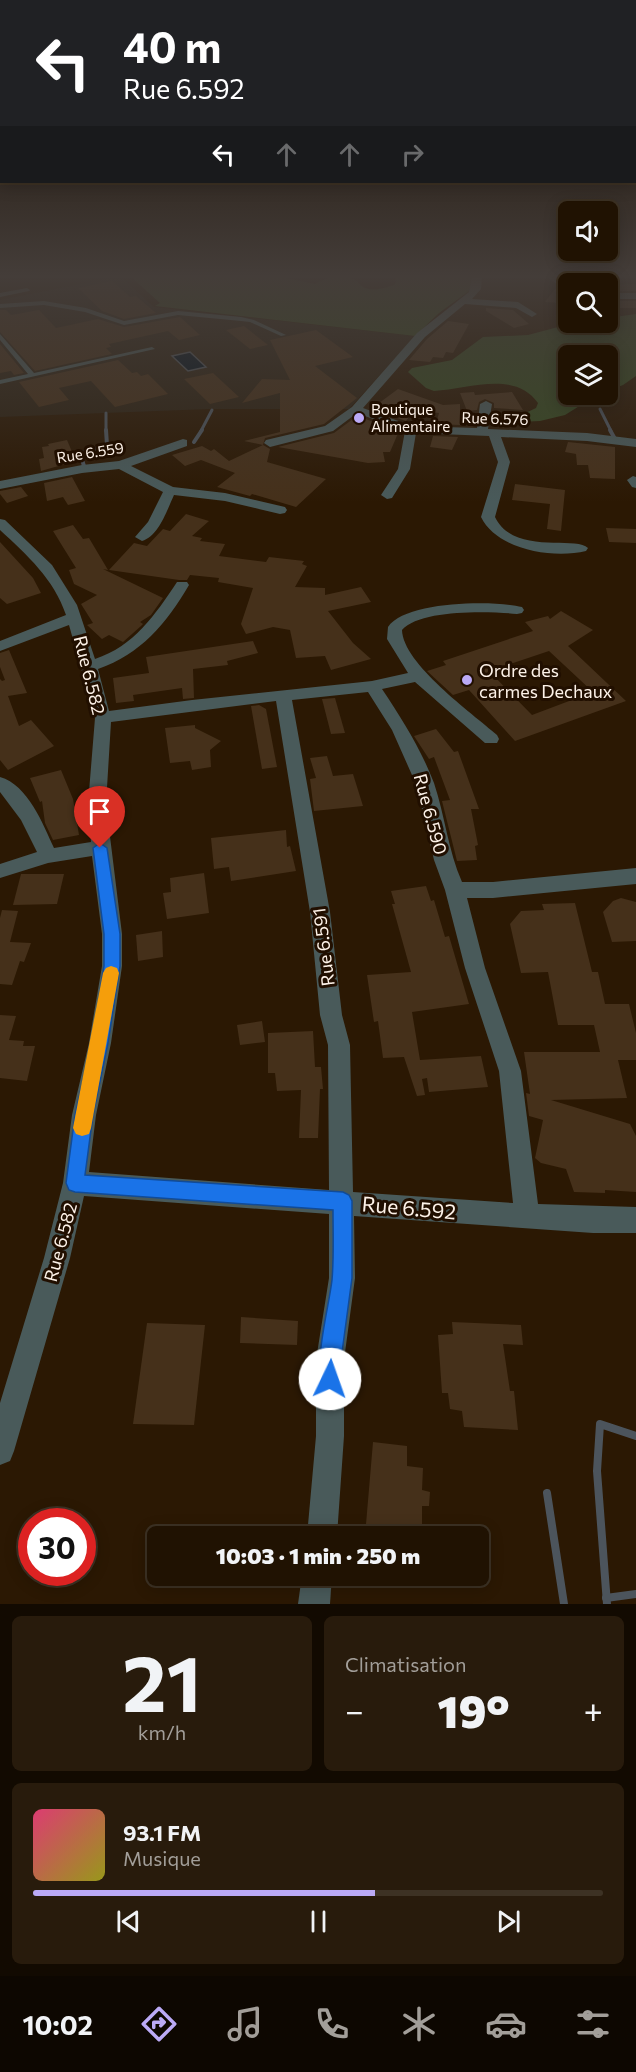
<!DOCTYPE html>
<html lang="fr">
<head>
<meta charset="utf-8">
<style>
	:root { --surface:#201202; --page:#281b0c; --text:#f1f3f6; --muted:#a29e99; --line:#3d3224; --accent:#bbaaf6 }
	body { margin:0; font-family:Commissioner,sans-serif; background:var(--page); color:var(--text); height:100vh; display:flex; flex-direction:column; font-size:22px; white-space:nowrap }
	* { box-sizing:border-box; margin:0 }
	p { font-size:20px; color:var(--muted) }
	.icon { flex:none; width:33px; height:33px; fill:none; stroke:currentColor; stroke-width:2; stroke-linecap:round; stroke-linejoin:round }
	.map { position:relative; height:1604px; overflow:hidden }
	.drawer { display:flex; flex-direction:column; gap:12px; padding:12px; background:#120a01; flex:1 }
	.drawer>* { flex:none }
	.hud { position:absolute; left:0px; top:0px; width:636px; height:183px; box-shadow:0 3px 15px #0003,0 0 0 2px var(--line); background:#202124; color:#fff; overflow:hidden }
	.tools { position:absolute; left:558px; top:201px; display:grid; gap:12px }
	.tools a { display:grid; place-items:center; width:60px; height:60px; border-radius:9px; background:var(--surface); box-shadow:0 3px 15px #0003,0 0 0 2px var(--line); font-size:30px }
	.speed { position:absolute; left:18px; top:1508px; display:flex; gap:12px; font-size:30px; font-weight:700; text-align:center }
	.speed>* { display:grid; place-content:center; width:78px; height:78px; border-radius:50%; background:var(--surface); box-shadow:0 3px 15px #0003,0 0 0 2px var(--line); line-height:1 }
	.speed .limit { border:9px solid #d22; background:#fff; color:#111 }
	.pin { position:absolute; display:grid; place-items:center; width:51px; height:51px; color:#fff; margin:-62px -26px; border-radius:50% 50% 50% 0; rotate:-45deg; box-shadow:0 0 6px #0007 }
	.pin .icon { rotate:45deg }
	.me { position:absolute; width:66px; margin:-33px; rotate:3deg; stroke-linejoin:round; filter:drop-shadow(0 0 4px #0008) }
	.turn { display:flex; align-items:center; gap:21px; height:126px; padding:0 24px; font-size:27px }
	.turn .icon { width:78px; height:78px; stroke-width:2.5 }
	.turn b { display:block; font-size:42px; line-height:51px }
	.lanes { display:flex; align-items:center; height:57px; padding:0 24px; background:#0003; justify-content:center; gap:30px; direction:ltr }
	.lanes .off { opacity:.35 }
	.big { font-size:45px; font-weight:800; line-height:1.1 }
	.drawer .tile { flex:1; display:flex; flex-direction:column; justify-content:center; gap:9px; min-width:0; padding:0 21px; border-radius:9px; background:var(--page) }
	.drawer .dial { align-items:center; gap:0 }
	.dial b { font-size:78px; line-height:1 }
	.song { display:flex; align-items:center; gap:18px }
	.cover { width:72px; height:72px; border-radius:9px; background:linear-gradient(135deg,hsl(340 70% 55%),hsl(60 70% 35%)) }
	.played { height:6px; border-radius:3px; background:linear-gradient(90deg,var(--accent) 60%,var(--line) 60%) }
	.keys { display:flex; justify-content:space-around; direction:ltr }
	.heat { display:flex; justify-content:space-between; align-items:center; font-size:33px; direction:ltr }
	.drawer .tiles { flex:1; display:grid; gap:12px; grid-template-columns:1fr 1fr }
	.tile:last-child { grid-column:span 2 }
	.trip { position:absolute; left:147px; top:1526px; width:342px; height:60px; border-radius:9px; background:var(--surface); box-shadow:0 3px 15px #0003,0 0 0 2px var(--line); font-weight:800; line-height:60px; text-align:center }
	.tab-bar { display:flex; height:96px; justify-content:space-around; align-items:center; background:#0d0701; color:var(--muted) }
	.tab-bar .icon { width:42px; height:42px }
	.tab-bar .active { color:var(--accent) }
	.tab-bar b { font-size:27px; color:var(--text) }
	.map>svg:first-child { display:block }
	.education { fill:#2d2213 }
	.green { fill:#364921 }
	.water { fill:#001120; stroke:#4c545c; stroke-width:1.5 }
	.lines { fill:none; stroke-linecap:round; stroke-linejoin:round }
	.stream-far2 { stroke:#4c545c; stroke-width:3 }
	.stream-far1 { stroke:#4c545c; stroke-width:4 }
	.stream { stroke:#4c545c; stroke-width:8 }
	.building { fill:#45301a; fill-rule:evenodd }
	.lane { fill:#495a5a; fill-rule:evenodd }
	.street { fill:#495a5a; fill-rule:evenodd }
	.route { fill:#1a73e8; stroke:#114b97; stroke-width:1.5 }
	.slow { fill:#f59e0b }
	.poi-dot { fill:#bbaaf6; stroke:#210f00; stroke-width:2 }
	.labels { text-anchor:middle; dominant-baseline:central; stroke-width:6; stroke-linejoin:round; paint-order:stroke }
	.far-poi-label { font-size:15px; fill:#fdf2e8; stroke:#210f00; text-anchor:start }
	.far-street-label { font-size:15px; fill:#fdf2e8; stroke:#210f00 }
	.poi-label { font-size:18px; fill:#fdf2e8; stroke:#210f00; text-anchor:start }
	.street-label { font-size:18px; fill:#fdf2e8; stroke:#210f00 }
	.near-street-label { font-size:21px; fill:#fdf2e8; stroke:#210f00 }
</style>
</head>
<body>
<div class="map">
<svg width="636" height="1604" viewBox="0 0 636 1604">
	<rect width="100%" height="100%" fill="#2b1803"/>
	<!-- education -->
	<polygon class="education" points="116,277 121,277 154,307 415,336 349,409 210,409 0,417 0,300"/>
	<!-- green -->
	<g class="green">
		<path d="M131,277H282L315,284C326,277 345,273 357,281C360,284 361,286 365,288C373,291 386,288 394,285L396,282L395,277H473L469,291L439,313L415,336L155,306L160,303Z"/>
		<path d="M636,314V376L623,385L608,391V356H568V394L597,395L565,415L540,421L518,422L515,418L536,408L538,403C515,370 468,389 434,391L426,388L408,372L412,368L452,360L483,337L528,335L573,323L608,322V318Z"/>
	</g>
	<!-- water -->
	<polygon class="water" points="190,352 206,367 188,371 172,356"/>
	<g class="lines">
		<!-- stream-far2 -->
		<g class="stream-far2">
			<polyline points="600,409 611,431"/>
			<polyline points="106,413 106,431"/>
			<polyline points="201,431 212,410"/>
		</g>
		<!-- stream-far1 -->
		<g class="stream-far1">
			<polyline points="610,430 615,439 619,439"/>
			<polyline points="194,442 202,430"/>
			<polyline points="84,466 80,453 107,445 106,430"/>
		</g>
		<!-- stream -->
		<g class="stream">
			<polyline points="547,1493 564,1604"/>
			<polyline points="606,1598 636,1594"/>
			<polyline points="607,1604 597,1471 600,1424 636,1436"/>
		</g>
	</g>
	<!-- building -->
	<g class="building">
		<polygon points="112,281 130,297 136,296 156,313 124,319 102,311 78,288"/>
		<polygon points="636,284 636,291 608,291 608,285"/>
		<polygon points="555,289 568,294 561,303 545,302"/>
		<rect x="608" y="301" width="28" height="7"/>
		<polygon points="486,308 513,310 529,324 514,328 486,311"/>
		<polygon points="0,310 6,310 11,315 39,310 56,328 98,319 124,327 180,317 200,335 179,340 168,331 109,344 111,347 106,348 112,354 35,371 0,332"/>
		<polygon points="448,321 469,324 453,353 446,352 443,358 433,357 430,362 409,360 427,339"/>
		<polygon points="244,326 268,345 250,349 226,330"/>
		<polygon points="316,330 353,357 315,366 357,398 324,424 265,438 263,445 244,441 280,432 280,393 242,403 262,379 290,380 270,340"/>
		<polygon points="0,344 24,373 14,375 11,371 0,373"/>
		<polygon points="118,360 132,373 137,372 141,376 148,374 168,394 115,407 91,381 59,388 69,400 39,407 19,382"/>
		<polygon points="213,373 239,397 210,404 184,379"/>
		<polygon points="398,389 443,405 460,404 460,425 436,424 439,413 414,410 406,421 371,409"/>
		<polygon points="474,392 475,395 512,392 523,410 494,408 494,403 485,399 479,402 477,410 467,411 460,393"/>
		<polygon points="357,416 399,431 390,452 383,452 385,462 368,463 278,447 334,433"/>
		<polygon points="433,436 458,437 452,450 430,447"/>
		<polygon points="67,440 76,461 41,471 39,459 44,458 42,447 49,446 48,444"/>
		<polygon points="568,442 615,447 615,479 590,478 588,465 577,465 576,454 565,452"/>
		<polygon points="263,445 270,449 267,462 326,479 296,507 252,494 250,496 217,487 235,473 201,460 185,466 172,455 202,446 211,451 214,449 229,461"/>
		<polygon points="72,477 85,501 68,505 63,497 47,501 44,483"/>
		<polygon points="515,484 565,490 561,531 547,529 550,504 512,500"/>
		<polygon points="21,487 28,496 7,503 0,494 0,491"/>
		<polygon points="186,514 209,521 192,536 202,538 200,541 225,544 219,556 266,562 269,557 304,561 302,564 307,566 295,587 325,588 325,595 361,587 371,602 328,611 353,643 371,659 331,670 325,656 296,658 290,630 273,627 246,634 241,624 253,588 218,582 219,578 190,575 187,580 179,580 109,570 134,543 147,546 163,529 170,531"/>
		<polygon points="73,525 83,539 89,538 108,570 103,569 163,598 151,615 140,622 143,624 141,626 123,642 109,635 102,639 87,625 93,623 81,604 97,595 74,584 69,570 76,568 53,531"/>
		<polygon points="606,528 636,529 636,543 609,542"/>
		<polygon points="0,542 33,578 41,593 7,604 0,598"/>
		<path d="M561,611L593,630L568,646L626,701L515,741L469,690L453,695L427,671L446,665L443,661L533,631L525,622L548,616L550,619ZM549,651L593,692L532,715L489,671Z"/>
		<polygon points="253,641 258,653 227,661 228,665 193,669 194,698 183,699 182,688 133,695 134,701 116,703 113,678 149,673 146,657"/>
		<polygon points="9,650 27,693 8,696 19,726 31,720 54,746 8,770 0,760 0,679 2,681 5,680 0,667 0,653"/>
		<polygon points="335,698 345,733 331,734 322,699"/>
		<polygon points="259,705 266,709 277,767 262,769 251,706"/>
		<polygon points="195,725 195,728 221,741 210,750 211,767 192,770 190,761 170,763 165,728"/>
		<polygon points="436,729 454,752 458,751 479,809 471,809 478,845 475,846 477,860 457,861 442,801 450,800 434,757 429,759 414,736"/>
		<polygon points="327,756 333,776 353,774 363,806 314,811 310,779 316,778 310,758"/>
		<polygon points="61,770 73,799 79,835 53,840 45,823 42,801 40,802 30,778"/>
		<polygon points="286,830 287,847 290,846 296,871 231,881 229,867 214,869 211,838"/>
		<polygon points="204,873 209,913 167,919 163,893 171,892 170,878"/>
		<polygon points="21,874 64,874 57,904 13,905"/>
		<polygon points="426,886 431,901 434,900 445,937 449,936 469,1004 412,1012 420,1060 481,1056 488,1087 429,1092 427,1078 422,1079 425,1095 417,1096 404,1057 383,1058 378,1021 374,1022 367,975 411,972 392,904 395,904 391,891"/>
		<polygon points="621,898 636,902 636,941 612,942 603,912 613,901"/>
		<polygon points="575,903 592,972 598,972 605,1004 629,1004 636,1033 636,1060 618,1060 627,1098 551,1100 630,1124 636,1136 636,1192 605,1190 605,1193 574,1192 566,1169 541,1163 535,1158 543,1120 529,1116 526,1093 530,1094 524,1052 600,1052 594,1025 558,1025 548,972 521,973 510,924 521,911 544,910 542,904"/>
		<polygon points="2,910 18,911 10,942 31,943 24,962 20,961 12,985 0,984 0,918"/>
		<polygon points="162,931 163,957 138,961 136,935"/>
		<polygon points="0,1015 16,1016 9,1040 24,1041 23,1046 35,1046 27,1081 0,1078"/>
		<polygon points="262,1021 265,1042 240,1045 237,1025"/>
		<polygon points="313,1031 315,1067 321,1067 323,1089 320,1089 318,1138 299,1138 301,1090 277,1091 275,1073 268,1073 268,1033"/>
		<polygon points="241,1317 298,1321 297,1345 240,1343"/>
		<polygon points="452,1322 521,1325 523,1345 503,1344 510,1391 514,1391 518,1430 464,1427 462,1411 450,1409 448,1393 442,1393 438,1335 453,1334"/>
		<polygon points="147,1323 205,1325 194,1425 133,1424"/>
		<polygon points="373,1442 407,1446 407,1466 423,1468 422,1490 430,1492 429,1506 422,1506 422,1536 365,1536"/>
	</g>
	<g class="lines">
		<!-- lane -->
		<g class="lane">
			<polygon points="27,288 30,290 29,291 0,297 0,293"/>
			<polygon points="44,301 86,308 124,321 178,311 241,317 254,320 286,335 281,336 250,322 241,321 178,315 124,325 85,312 44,305 0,308 0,304"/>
			<polygon points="0,334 34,373 152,347 155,349 0,384 0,380 28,374 0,340"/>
		</g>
		<!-- street -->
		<g class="street">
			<path d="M472,277H482L481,289L472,299L518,302L537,314L532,317L516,308L465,304L425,337L363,408L412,426L477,428L480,404L486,401L492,404L488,429L587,433L636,439V447L587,441L501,437L510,462L495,517C514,556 575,535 588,548L586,551C553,559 497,550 481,517L498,462L489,436L416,433L410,469L392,498L387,499L381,495L398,469L405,431L357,413L333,431L270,447L264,443L266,440L325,426L352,407L417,333L469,292Z"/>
			<polygon points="547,277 558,277 568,285 568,292"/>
			<rect x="608" y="293" width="28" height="6"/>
			<path d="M183,439L187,440V446L131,466L173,487L225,493L285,507L287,510L285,513L280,514L225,501L174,495C167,510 159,536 142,541L135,537L148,522L163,492L119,469L82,473L0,489V481L82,465L119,461Z"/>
			<polygon points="633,476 636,477 636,488 632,487 627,480"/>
			<path d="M0,519L5,520L52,565L77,605L95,659C134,646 155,615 177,582H187L189,585C166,624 141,654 98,669L109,711L192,700L372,681L408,673L387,639L388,627C405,601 494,600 522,607L524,610L522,613L517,614C490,611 420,609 402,630C403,664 472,713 497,735L499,739L497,743H485L415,682L382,689C402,719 421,749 434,783C445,816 448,850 462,882H493L636,868V884L493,898H467L485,968L521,1071L538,1204L636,1207V1233H593L354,1216L355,1278L344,1360V1436L337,1536H307L316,1436V1360L329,1278V1214L84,1196L70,1258L14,1451L10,1461L0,1465V1403L44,1258L63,1183L72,1115L89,1043L102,966V934L92,856L48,863L0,878V864L37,852L21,820L0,792V777C28,785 43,824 54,848L91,842L88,804L95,718L69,625L0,651V641L66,615C54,579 27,555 0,530ZM368,692L392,730L416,784L434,860L445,890L465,968L499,1071L513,1203L353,1192L350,1045L342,1015L330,912L292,700ZM276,701L310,912L320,1015L328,1045L329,1190L89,1172L96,1115L111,1043L122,966V934L106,804L111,722Z"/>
			<polygon points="302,1575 332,1575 330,1604 298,1604"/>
		</g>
	</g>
	<!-- sky -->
	<linearGradient id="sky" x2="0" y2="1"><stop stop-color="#180d02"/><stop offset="0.55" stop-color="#443d39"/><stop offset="1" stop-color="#443d39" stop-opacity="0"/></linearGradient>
	<rect width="636" height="502" fill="url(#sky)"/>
	<!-- route -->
	<path class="route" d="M100,843L107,848L120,934V966L108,1043L93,1115L85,1175L343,1192L349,1195L352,1201V1278L341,1360V1379L338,1387L330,1390L323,1387C313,1363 329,1307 332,1280C334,1257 333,1233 333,1210L75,1192L69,1190L66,1183L75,1115L92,1043L104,966V934L93,848Z"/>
	<!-- slow -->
	<polygon class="slow" points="111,966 117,968 119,973 91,1128 89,1134 82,1136 76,1134 73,1128 103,973 106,968"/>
	<!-- markers -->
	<g class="poi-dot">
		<circle cx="359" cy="418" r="6"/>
		<circle cx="467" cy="680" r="6"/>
	</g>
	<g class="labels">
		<!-- far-poi labels -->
		<g class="far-poi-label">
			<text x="371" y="409">Boutique<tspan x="371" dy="17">Alimentaire</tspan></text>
		</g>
		<!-- far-street labels -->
		<g class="far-street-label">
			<text transform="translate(495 418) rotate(2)">Rue 6.576</text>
			<text transform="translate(90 452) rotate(-9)">Rue 6.559</text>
		</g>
		<!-- poi labels -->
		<g class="poi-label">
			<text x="479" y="670">Ordre des<tspan x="479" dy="21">carmes Dechaux</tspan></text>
		</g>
		<!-- street labels -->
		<g class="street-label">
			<text transform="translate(90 675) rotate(76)">Rue 6.582</text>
			<text transform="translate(431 814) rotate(75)">Rue 6.590</text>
			<text transform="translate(323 947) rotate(-97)">Rue 6.591</text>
			<text transform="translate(60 1242) rotate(-75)">Rue 6.582</text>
		</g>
		<!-- near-street labels -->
		<g class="near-street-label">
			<text transform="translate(409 1207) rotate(5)">Rue 6.592</text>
		</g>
	</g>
</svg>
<div class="tools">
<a><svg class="icon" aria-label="sound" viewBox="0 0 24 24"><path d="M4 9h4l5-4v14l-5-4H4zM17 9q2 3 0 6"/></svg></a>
<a><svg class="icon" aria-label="search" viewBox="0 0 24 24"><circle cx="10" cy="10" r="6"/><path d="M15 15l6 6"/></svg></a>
<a><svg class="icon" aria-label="layers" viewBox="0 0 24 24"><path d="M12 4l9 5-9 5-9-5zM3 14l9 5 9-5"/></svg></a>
</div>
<div class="speed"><div class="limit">30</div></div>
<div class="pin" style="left:100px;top:848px;background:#d93025"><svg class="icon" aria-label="arrive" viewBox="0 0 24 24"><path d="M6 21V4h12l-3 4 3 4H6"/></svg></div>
<svg class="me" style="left:330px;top:1379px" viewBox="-20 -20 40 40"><circle r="19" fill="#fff"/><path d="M0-13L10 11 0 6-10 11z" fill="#1a73e8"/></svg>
<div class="trip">10:03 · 1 min · 250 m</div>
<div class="hud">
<div class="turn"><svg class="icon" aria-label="left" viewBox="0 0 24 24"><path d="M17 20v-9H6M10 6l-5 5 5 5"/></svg><div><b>40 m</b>Rue 6.592</div></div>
<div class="lanes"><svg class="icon" aria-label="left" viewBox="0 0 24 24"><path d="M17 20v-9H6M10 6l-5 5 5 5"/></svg><svg class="icon off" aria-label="ahead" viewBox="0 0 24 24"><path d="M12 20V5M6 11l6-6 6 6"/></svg><svg class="icon off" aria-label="ahead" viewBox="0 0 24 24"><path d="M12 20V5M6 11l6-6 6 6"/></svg><svg class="icon off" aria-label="right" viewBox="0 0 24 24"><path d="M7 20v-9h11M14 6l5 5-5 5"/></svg></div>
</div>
</div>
<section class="drawer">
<div class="tiles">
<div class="tile dial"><b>21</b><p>km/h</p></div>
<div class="tile"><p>Climatisation</p>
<div class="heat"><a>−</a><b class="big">19°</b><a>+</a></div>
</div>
<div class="tile">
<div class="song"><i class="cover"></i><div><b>93.1 FM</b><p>Musique</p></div></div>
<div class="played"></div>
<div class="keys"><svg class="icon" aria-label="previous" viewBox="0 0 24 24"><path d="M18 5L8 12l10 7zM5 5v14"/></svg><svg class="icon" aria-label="pause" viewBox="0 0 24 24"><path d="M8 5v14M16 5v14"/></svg><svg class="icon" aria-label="next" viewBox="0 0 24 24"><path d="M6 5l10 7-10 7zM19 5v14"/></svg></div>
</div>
</div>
</section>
<nav class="tab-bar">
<b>10:02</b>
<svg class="icon active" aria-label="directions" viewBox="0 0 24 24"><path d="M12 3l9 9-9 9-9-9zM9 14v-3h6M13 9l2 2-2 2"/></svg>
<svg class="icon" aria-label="music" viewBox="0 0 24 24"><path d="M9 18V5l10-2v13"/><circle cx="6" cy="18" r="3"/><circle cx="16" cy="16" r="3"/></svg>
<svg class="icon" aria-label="phone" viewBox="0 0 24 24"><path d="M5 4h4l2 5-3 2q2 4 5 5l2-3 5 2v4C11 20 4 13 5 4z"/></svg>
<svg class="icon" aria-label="climate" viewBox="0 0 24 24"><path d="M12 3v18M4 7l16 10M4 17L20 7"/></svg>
<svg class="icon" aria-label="car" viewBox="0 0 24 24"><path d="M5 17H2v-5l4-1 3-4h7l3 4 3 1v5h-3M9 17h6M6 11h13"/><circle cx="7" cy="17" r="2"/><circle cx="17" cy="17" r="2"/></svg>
<svg class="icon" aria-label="filters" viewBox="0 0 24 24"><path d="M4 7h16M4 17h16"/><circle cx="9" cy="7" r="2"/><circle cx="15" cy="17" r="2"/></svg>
</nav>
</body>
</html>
